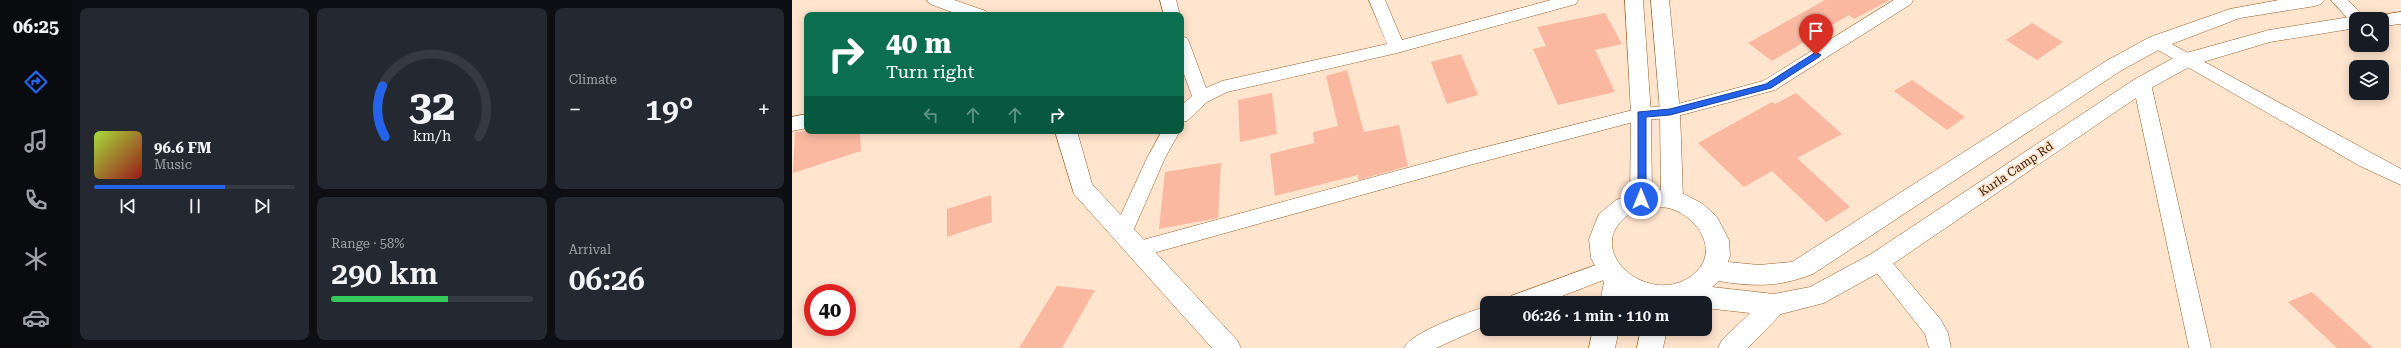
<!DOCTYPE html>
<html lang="en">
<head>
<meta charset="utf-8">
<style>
	:root { --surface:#171b24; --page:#242831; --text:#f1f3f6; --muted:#9ea1a6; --line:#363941; --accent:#2563eb }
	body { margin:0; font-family:"Roboto Serif",serif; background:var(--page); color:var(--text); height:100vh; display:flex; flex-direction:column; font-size:15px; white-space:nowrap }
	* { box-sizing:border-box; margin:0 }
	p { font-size:13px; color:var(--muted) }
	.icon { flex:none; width:22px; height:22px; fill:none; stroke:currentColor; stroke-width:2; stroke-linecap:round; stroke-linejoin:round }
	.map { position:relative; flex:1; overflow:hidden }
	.side { display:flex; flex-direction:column; gap:8px; padding:8px; background:#0d0f14; width:720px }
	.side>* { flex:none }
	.hud { position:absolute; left:12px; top:12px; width:380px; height:122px; border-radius:8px; box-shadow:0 2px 10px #0003; background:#0b6e4f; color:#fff; overflow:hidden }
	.fabs { position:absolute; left:1557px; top:12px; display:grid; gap:8px }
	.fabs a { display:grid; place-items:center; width:40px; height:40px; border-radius:8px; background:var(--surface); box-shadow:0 2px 10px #0003; font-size:20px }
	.speed { position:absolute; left:12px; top:284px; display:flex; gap:8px; font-size:20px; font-weight:700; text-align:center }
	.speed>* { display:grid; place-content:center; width:52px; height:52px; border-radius:50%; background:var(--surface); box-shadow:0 2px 10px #0003; line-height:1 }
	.speed .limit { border:6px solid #d22; background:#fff; color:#111 }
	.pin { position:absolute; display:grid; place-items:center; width:34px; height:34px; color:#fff; margin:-41px -17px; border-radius:50% 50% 50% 0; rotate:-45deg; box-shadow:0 0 4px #0007 }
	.pin .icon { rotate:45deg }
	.me { position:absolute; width:44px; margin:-22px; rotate:0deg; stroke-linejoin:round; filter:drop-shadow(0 0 3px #0008) }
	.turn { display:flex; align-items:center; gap:14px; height:84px; padding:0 16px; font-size:18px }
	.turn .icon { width:52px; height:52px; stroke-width:2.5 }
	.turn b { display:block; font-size:28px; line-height:34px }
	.lanes { display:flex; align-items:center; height:38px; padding:0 16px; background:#0003; justify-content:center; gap:20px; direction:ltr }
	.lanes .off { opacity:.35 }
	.big { font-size:30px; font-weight:600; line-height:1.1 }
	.side .widget { flex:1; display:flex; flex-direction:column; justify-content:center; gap:6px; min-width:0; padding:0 14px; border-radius:8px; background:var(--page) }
	.side .dial { align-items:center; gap:0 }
	.dial svg { height:104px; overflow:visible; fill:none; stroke:var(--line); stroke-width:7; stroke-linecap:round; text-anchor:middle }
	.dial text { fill:var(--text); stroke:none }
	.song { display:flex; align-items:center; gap:12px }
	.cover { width:48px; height:48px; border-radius:6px; background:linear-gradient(135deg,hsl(80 70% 55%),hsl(0 70% 35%)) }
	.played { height:4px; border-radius:2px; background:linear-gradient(90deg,var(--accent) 65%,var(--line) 65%) }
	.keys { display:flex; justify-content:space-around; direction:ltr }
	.heat { display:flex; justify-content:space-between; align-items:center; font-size:22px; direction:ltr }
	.charge { height:6px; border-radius:3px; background:linear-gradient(90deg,#34c759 58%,var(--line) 0) }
	.side .tiles { flex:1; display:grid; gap:8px; grid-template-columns:repeat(3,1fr) }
	.widget:first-child { grid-row:span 2 }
	.trip { position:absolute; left:688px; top:296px; width:232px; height:40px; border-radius:8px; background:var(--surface); box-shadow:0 2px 10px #0003; font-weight:600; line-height:40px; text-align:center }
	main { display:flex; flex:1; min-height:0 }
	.dock { display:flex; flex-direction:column; width:72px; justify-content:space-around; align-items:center; background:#090b0e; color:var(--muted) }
	.dock .icon { width:28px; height:28px }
	.dock .active { color:var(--accent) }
	.dock b { font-size:18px; color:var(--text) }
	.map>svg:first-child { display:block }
	.building { fill:#fab8a0 }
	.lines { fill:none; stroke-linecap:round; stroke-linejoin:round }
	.minor-casing { stroke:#995f26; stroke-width:1 }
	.tertiary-casing { stroke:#995f26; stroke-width:1 }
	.secondary-casing { stroke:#995f26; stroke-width:1 }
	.minor { fill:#fff; fill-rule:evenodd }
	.tertiary { fill:#fff; fill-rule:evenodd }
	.secondary { fill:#fff; fill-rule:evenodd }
	.route { fill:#2563eb; stroke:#184099 }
	.labels { text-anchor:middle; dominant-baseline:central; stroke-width:4; stroke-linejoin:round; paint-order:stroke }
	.street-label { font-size:12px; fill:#341c04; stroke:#ffe4ce }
</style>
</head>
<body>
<main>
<nav class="dock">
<b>06:25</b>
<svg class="icon active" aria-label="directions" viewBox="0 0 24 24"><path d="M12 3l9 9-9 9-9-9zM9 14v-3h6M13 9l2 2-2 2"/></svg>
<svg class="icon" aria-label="music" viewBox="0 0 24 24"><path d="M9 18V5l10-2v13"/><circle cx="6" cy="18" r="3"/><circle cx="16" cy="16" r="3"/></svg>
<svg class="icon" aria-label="phone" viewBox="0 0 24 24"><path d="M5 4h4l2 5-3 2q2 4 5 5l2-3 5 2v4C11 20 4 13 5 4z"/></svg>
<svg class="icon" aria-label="climate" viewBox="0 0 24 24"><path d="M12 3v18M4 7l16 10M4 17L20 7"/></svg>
<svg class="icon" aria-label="car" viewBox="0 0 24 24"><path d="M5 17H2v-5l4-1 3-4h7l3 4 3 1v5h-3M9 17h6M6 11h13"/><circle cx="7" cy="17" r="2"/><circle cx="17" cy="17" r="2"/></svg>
</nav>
<section class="side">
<div class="tiles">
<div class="widget">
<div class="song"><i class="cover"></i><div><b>96.6 FM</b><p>Music</p></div></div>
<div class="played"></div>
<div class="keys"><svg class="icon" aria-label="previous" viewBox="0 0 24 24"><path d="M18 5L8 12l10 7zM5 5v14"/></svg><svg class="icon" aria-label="pause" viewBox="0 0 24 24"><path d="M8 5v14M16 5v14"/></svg><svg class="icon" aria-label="next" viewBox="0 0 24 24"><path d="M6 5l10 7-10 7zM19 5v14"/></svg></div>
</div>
<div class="widget dial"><svg viewBox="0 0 100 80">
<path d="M14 69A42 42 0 1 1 86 69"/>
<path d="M14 69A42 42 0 0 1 12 30" stroke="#2563eb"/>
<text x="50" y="56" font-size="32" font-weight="700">32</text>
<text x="50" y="72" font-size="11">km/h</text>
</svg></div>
<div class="widget"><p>Climate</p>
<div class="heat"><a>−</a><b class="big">19°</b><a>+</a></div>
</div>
<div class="widget"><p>Range · 58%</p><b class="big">290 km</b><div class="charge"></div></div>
<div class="widget"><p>Arrival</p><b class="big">06:26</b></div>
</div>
</section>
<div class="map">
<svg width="1609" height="348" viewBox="0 0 1609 348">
	<rect width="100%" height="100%" fill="#ffe4ce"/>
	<!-- building -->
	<g class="building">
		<polygon points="1033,0 1098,0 1062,19 1057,15 980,61 956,43"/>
		<polygon points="813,13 830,44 803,50 823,92 766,105 741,49 754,46 745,27"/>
		<polygon points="1240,23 1271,42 1245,60 1214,40"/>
		<polygon points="669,54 686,95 655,104 639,62"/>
		<polygon points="555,70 572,132 607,125 616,166 566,180 566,175 483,196 478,154 522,143 521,132 546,126 534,76"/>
		<polygon points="1120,80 1173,117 1155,130 1102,91"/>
		<polygon points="480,93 485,134 448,142 446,100"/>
		<polygon points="1004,93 1050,134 1005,158 1058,207 1034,222 980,171 952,187 906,143 980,102 983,104"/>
		<polygon points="15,131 68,131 69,151 1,173 3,132"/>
		<polygon points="429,163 426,218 367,229 373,172"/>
		<polygon points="199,195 200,222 155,237 155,209"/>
		<polygon points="265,286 303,290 270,348 227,348"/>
		<polygon points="1520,292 1581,348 1545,348 1496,302"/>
	</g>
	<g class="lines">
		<defs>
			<g id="minor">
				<polygon points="368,0 384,0 388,15 372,15"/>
				<polygon points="577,0 593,0 610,40 759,0 786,0 784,4 605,53 435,92 415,102 395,121 389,122 389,106 400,96 389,66 389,36 395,38 397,42 414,88 430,81 595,44"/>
				<polygon points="1102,0 1121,0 1119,4 983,90 878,118 849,120 674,166 347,257 340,255 337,249 340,243 347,241 674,152 849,108 878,106 971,81"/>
				<polygon points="1539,0 1556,0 1574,19 1564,19 1564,24 1560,23"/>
				<polygon points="1365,36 1609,169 1609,185 1568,166 1359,46 1357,42 1359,38"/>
				<polygon points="1350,78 1356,80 1359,84 1419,348 1397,348 1341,84 1344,80"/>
				<polygon points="15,114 15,128 0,131 0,117"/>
				<polygon points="370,131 388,131 373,158 338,238 331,240 324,238 321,232 355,158"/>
				<polygon points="1087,252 1094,255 1149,320 1156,333 1159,348 1137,348 1133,334 1080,267 1077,261 1080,255"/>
				<polygon points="815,261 822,264 825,270 822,276 752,303 716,303 719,296"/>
				<path d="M695,306V325L644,348H612C619,332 677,312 695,306Z"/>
			</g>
			<g id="tertiary">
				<polygon points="135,0 162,0 194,11 196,15 168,15 138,4"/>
				<polygon points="833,0 851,0 859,114 860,199 857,205 849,208 841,205 838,199 839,114"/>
				<polygon points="859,0 877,0 888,112 891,199 888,205 880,208 872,205 869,199 868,112"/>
				<polygon points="263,131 285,131 300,184 445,340 449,348 420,348 282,194"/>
			</g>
			<g id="secondary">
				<path d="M1487,0H1532L1529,4L1523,6L1448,18L1372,47L1330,70L1021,274C987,287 963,287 927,281L920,287L982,294L1018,287L1079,254L1343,79L1387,55L1477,30L1564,16L1571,19H1564V28L1478,42L1401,65L1357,89L1095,268L1032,303L989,314L956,348H926L930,340L958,313L913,308V303H851L834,297L832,303H808L812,282L799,258L797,239L804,221L807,214L824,200L859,188L892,194L911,204L925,217L937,240L938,256L936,262L967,265L1000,262L1316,60L1358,37L1438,9ZM859,206C866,207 874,207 880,209C906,218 927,250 904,272C861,313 784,249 839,213C845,209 853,208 859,206Z"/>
				<polygon points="1609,12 1609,24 1590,26 1590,19 1581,19 1583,16"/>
				<polygon points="801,329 827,329 823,348 797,348"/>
				<polygon points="849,329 875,329 871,348 845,348"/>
			</g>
		</defs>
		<!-- minor casing -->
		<use href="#minor" class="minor-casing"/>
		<!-- tertiary casing -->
		<use href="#tertiary" class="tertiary-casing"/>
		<!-- secondary casing -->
		<use href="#secondary" class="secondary-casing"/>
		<!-- minor -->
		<use href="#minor" class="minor"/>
		<!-- tertiary -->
		<use href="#tertiary" class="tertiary"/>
		<!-- secondary -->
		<use href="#secondary" class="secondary"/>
	</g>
	<!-- route -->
	<polygon class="route" points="1024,52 1029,55 1027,57 979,88 878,115 854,117 854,199 852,201 846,201 846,112 878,109 974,84"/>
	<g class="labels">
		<!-- street labels -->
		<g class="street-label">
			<text transform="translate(1224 169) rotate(-34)">Kurla Camp Rd</text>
		</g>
	</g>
</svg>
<div class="fabs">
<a><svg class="icon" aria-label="search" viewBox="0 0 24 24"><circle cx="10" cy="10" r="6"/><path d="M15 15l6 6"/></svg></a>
<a><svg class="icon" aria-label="layers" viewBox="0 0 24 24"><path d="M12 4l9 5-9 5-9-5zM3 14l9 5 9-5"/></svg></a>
</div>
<div class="speed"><div class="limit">40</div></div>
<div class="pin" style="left:1024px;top:55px;background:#d93025"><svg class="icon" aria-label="arrive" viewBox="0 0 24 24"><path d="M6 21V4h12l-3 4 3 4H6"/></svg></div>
<svg class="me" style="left:849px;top:199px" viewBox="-20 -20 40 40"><circle r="17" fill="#2563eb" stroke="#fff" stroke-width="3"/><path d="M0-11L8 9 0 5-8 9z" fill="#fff"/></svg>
<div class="trip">06:26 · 1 min · 110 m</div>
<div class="hud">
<div class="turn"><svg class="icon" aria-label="right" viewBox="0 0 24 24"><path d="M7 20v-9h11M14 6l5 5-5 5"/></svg><div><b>40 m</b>Turn right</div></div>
<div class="lanes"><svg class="icon off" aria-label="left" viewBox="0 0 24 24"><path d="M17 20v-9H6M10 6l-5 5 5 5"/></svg><svg class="icon off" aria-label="ahead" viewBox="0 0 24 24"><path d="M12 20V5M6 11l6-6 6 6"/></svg><svg class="icon off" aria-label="ahead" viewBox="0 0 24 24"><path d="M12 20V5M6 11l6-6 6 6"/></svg><svg class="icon" aria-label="right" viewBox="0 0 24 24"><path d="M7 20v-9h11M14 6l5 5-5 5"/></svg></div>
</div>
</div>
</main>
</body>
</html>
